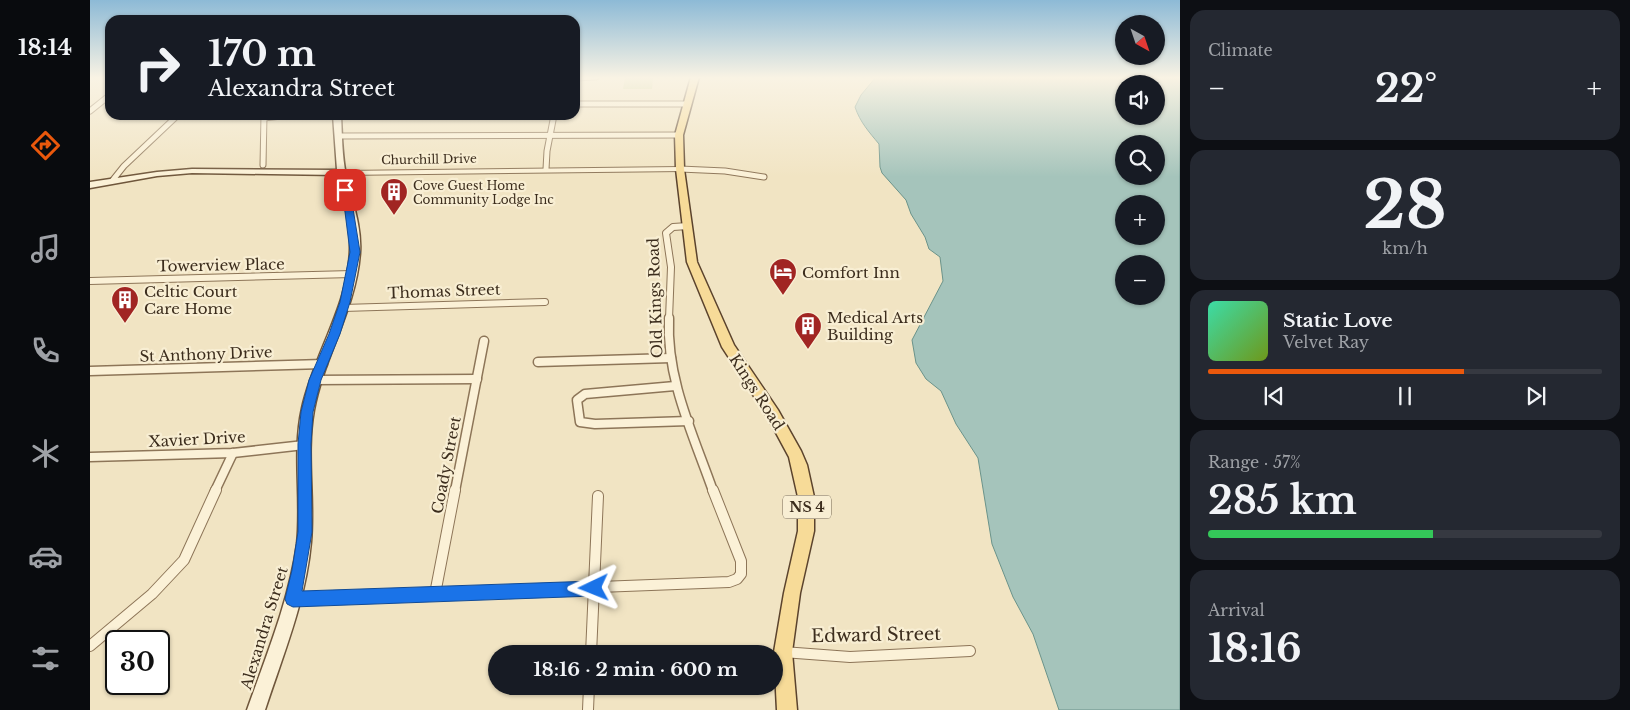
<!DOCTYPE html>
<html lang="en">
<head>
<meta charset="utf-8">
<style>
	:root { --surface:#171b24; --page:#242831; --text:#f1f3f6; --muted:#9ea1a6; --line:#363941; --accent:#ea580c }
	body { margin:0; font-family:"Libre Baskerville",serif; background:var(--page); color:var(--text); height:100vh; display:flex; flex-direction:column; font-size:19px; white-space:nowrap }
	* { box-sizing:border-box; margin:0 }
	p { font-size:16px; color:var(--muted) }
	.icon { flex:none; width:28px; height:28px; fill:none; stroke:currentColor; stroke-width:2; stroke-linecap:round; stroke-linejoin:round }
	.map { position:relative; flex:1; overflow:hidden }
	.drawer { display:flex; flex-direction:column; gap:10px; padding:10px; background:#0d0f14; width:450px }
	.drawer>* { flex:none }
	.banner { position:absolute; left:15px; top:15px; width:475px; height:105px; border-radius:15px; box-shadow:0 1px 4px #0004; background:#171b24; color:var(--text); overflow:hidden }
	.needle { width:32px; rotate:140deg }
	.fabs { position:absolute; left:1025px; top:15px; display:grid; gap:10px }
	.fabs a { display:grid; place-items:center; width:50px; height:50px; border-radius:50%; background:var(--surface); box-shadow:0 1px 4px #0004; font-size:25px }
	.speed { position:absolute; left:15px; top:630px; display:flex; gap:10px; font-size:25px; font-weight:700; text-align:center }
	.speed>* { display:grid; place-content:center; width:65px; height:65px; border-radius:50%; background:var(--surface); box-shadow:0 1px 4px #0004; line-height:1 }
	.speed .limit { border:2px solid #111; border-radius:8px; background:#fff; color:#111 }
	.pin { position:absolute; display:grid; place-items:center; width:42px; height:42px; color:#fff; margin:-21px; border-radius:10px; box-shadow:0 2px 8px #0006 }
	.me { position:absolute; width:55px; margin:-28px; rotate:268deg; stroke-linejoin:round; filter:drop-shadow(0 0 4px #0008) }
	.turn { display:flex; align-items:center; gap:18px; height:105px; padding:0 20px; font-size:22px }
	.turn .icon { width:65px; height:65px; stroke-width:2.5 }
	.turn b { display:block; font-size:35px; line-height:42px }
	.big { font-size:38px; font-weight:700; line-height:1.1 }
	.drawer .tile { flex:1; display:flex; flex-direction:column; justify-content:center; gap:8px; min-width:0; padding:0 18px; border-radius:15px; background:var(--page) }
	.drawer .dial { align-items:center; gap:0 }
	.dial b { font-size:65px; line-height:1 }
	.song { display:flex; align-items:center; gap:15px }
	.cover { width:60px; height:60px; border-radius:8px; background:linear-gradient(135deg,hsl(160 70% 55%),hsl(80 70% 35%)) }
	.played { height:5px; border-radius:2px; background:linear-gradient(90deg,var(--accent) 65%,var(--line) 65%) }
	.keys { display:flex; justify-content:space-around; direction:ltr }
	.heat { display:flex; justify-content:space-between; align-items:center; font-size:28px; direction:ltr }
	.charge { height:8px; border-radius:4px; background:linear-gradient(90deg,#34c759 57%,var(--line) 0) }
	.trip { position:absolute; left:398px; top:645px; width:295px; height:50px; border-radius:25px; background:var(--surface); box-shadow:0 1px 4px #0004; font-weight:700; line-height:50px; text-align:center }
	main { display:flex; flex:1; min-height:0 }
	.dock { display:flex; flex-direction:column; width:90px; justify-content:space-around; align-items:center; background:#090b0e; color:var(--muted) }
	.dock .icon { width:35px; height:35px }
	.dock .selected { color:var(--accent) }
	.dock b { font-size:22px; color:var(--text) }
	.map>svg:first-child { display:block }
	.green { fill:#c9d096 }
	.water { fill:#a5c4bb; stroke:#6b938a; fill-rule:evenodd }
	.lines { fill:none; stroke-linecap:round; stroke-linejoin:round }
	.minor-far3-casing { stroke:#8d7558; stroke-width:7 }
	.minor-far2-casing { stroke:#8d7558; stroke-width:8 }
	.minor-far1-casing { stroke:#8d7558; stroke-width:11 }
	.minor-casing { stroke:#8d7558; stroke-width:12 }
	.tertiary-casing { stroke:#8d7558; stroke-width:2 }
	.secondary-casing { stroke:#6f563b; stroke-width:3 }
	.primary-casing { stroke:#5b432d; stroke-width:3 }
	.minor-far3 { stroke:#fbf1d7; stroke-width:5 }
	.minor-far2 { stroke:#fbf1d7; stroke-width:6 }
	.minor-far1 { stroke:#fbf1d7; stroke-width:8 }
	.minor { stroke:#fbf1d7; stroke-width:10 }
	.tertiary { fill:#fbf1d7; fill-rule:evenodd }
	.secondary { fill:#fbf1d7; fill-rule:evenodd }
	.primary { fill:#f7db98; fill-rule:evenodd }
	.route { fill:#1a73e8; stroke:#114b97 }
	.labels { text-anchor:middle; dominant-baseline:central; stroke-width:4.5; stroke-linejoin:round; paint-order:stroke }
	.far-street-label { font-size:12px; fill:#3c2d1d; stroke:#f8eed3 }
	.far-poi-label { font-size:12px; fill:#3c2d1d; stroke:#f8eed3; text-anchor:start }
	.shield { fill:#f8eed3; stroke:#746754; stroke-width:1 }
	.shield-label { font-size:14px; font-weight:bold; fill:#3c2d1d }
	.street-label { font-size:15px; fill:#3c2d1d; stroke:#f8eed3 }
	.poi-label { font-size:15px; fill:#3c2d1d; stroke:#f8eed3; text-anchor:start }
	.near-street-label { font-size:18px; fill:#3c2d1d; stroke:#f8eed3 }
</style>
</head>
<body>
<main>
<nav class="dock">
<b>18:14</b>
<svg class="icon selected" aria-label="directions" viewBox="0 0 24 24"><path d="M12 3l9 9-9 9-9-9zM9 14v-3h6M13 9l2 2-2 2"/></svg>
<svg class="icon" aria-label="music" viewBox="0 0 24 24"><path d="M9 18V5l10-2v13"/><circle cx="6" cy="18" r="3"/><circle cx="16" cy="16" r="3"/></svg>
<svg class="icon" aria-label="phone" viewBox="0 0 24 24"><path d="M5 4h4l2 5-3 2q2 4 5 5l2-3 5 2v4C11 20 4 13 5 4z"/></svg>
<svg class="icon" aria-label="climate" viewBox="0 0 24 24"><path d="M12 3v18M4 7l16 10M4 17L20 7"/></svg>
<svg class="icon" aria-label="car" viewBox="0 0 24 24"><path d="M5 17H2v-5l4-1 3-4h7l3 4 3 1v5h-3M9 17h6M6 11h13"/><circle cx="7" cy="17" r="2"/><circle cx="17" cy="17" r="2"/></svg>
<svg class="icon" aria-label="filters" viewBox="0 0 24 24"><path d="M4 7h16M4 17h16"/><circle cx="9" cy="7" r="2"/><circle cx="15" cy="17" r="2"/></svg>
</nav>
<div class="map">
<svg width="1090" height="710" viewBox="0 0 1090 710">
	<rect width="100%" height="100%" fill="#f1e4c3"/>
	<!-- green -->
	<polygon class="green" points="535,77 563,78 562,89 533,89"/>
	<!-- water -->
	<path class="water" d="M786,77H1090V710H969L943,634L923,597L902,544L888,458L866,424L851,391L836,379L826,363L822,340L853,281L850,257L839,249L835,237L821,214L816,200L792,173L790,167L789,144C779,132 770,122 765,107L771,95ZM1034,84H1066V116H1034ZM1034,144H1066V176H1034ZM1034,204H1066V236H1034ZM1034,264H1066V296H1034Z"/>
	<g class="lines">
		<defs>
			<g id="minor-far3">
				<polyline points="485,78 506,77"/>
				<polyline points="485,104 597,104"/>
				<polyline points="0,111 20,95"/>
				<polyline points="174,118 200,115"/>
				<polyline points="248,136 589,135"/>
				<polyline points="173,165 174,115"/>
				<polyline points="456,169 457,151 464,115"/>
				<polyline points="590,169 635,171 674,177"/>
				<polyline points="22,181 34,166 88,115"/>
			</g>
			<g id="minor-far2">
				<polyline points="0,281 262,274"/>
				<polyline points="253,308 455,302"/>
				<polyline points="579,319 581,267 576,233 583,227 598,226"/>
			</g>
			<g id="minor-far1">
				<path d="M579,318C576,379 603,434 623,491"/>
				<polyline points="448,362 581,358"/>
				<polyline points="0,371 233,364"/>
				<polyline points="225,380 387,379"/>
				<polyline points="585,386 495,394 487,400 490,422 505,424 599,421"/>
				<polyline points="0,457 143,453 214,445"/>
				<polyline points="125,491 143,453"/>
				<polyline points="365,491 394,341"/>
			</g>
			<g id="minor">
				<polyline points="345,594 365,490"/>
				<polyline points="203,599 639,582 647,579 651,574 651,561 623,490"/>
				<polyline points="0,646 62,594 94,560 126,490"/>
				<polyline points="693,652 760,657 880,651"/>
				<polyline points="501,654 508,496"/>
				<polyline points="498,710 499,686"/>
			</g>
			<polygon id="tertiary" points="590,167 593,167 593,171 252,175 248,173 252,171"/>
			<path id="secondary" d="M243,115H251C252,135 252,156 256,175C262,201 272,227 270,253C266,309 234,356 224,410C216,454 225,498 221,542C216,600 193,655 175,710H157C176,656 199,601 207,544C212,499 202,453 212,408C224,353 260,304 260,246C261,222 253,199 248,175L102,173L67,176L0,188V182L67,172L102,169L247,170Z"/>
			<polygon id="primary" points="601,77 609,77 593,135 594,169 607,262 644,345 688,410 711,451 717,465 724,497 724,531 710,593 702,652 707,710 687,710 684,652 694,593 708,531 708,497 699,457 678,418 632,347 597,262 586,169 585,135"/>
		</defs>
		<!-- minor-far3 casing -->
		<use href="#minor-far3" class="minor-far3-casing"/>
		<!-- minor-far2 casing -->
		<use href="#minor-far2" class="minor-far2-casing"/>
		<!-- minor-far1 casing -->
		<use href="#minor-far1" class="minor-far1-casing"/>
		<!-- minor casing -->
		<use href="#minor" class="minor-casing"/>
		<!-- tertiary casing -->
		<use href="#tertiary" class="tertiary-casing"/>
		<!-- secondary casing -->
		<use href="#secondary" class="secondary-casing"/>
		<!-- primary casing -->
		<use href="#primary" class="primary-casing"/>
		<!-- minor-far3 -->
		<use href="#minor-far3" class="minor-far3"/>
		<!-- minor-far2 -->
		<use href="#minor-far2" class="minor-far2"/>
		<!-- minor-far1 -->
		<use href="#minor-far1" class="minor-far1"/>
		<!-- minor -->
		<use href="#minor" class="minor"/>
		<!-- tertiary -->
		<use href="#tertiary" class="tertiary"/>
		<!-- secondary -->
		<use href="#secondary" class="secondary"/>
		<!-- primary -->
		<use href="#primary" class="primary"/>
	</g>
	<!-- sky -->
	<linearGradient id="sky" x2="0" y2="1"><stop stop-color="#8dbad6"/><stop offset="0.44" stop-color="#f9f3e4"/><stop offset="1" stop-color="#f9f3e4" stop-opacity="0"/></linearGradient>
	<rect width="1090" height="177" fill="url(#sky)"/>
	<!-- route -->
	<polygon class="route" points="252,188 260,190 270,252 260,302 250,334 231,380 223,412 221,444 222,532 212,591 504,581 509,583 511,588 509,594 504,596 203,607 197,604 195,599 202,570 208,532 208,444 211,412 219,380 239,334 250,302 260,252"/>
	<!-- icons -->
	<defs>
		<symbol id="building-pin" viewBox="-11 -11 22 30"><path d="M0 17L-7.5 6A9.5 9.5 0 1 1 7.5 6Z" fill="#a12523" stroke="#f8eed3"/><path d="M-4-6H4V6H1V3H-1V6H-4ZM-2.5-4.3h1.7v1.8h-1.7ZM.8-4.3h1.7v1.8H.8ZM-2.5-1h1.7V.8h-1.7ZM.8-1h1.7V.8H.8Z" fill="#fff"/></symbol>
		<symbol id="hotel-pin" viewBox="-11 -11 22 30"><path d="M0 17L-7.5 6A9.5 9.5 0 1 1 7.5 6Z" fill="#a12523" stroke="#f8eed3"/><path d="M-6-4.5h1.5V1H6V5H4.5V3h-9V5H-6ZM-4 0a1.8 1.8 0 1 1 3.6 0ZM.5 0V-2.5h3Q6-2.5 6 0Z" fill="#fff"/></symbol>
	</defs>
	<g fill-rule="evenodd">
		<use href="#building-pin" x="288" y="176" width="32" height="43"/>
		<use href="#hotel-pin" x="677" y="256" width="32" height="43"/>
		<use href="#building-pin" x="19" y="284" width="32" height="43"/>
		<use href="#building-pin" x="702" y="310" width="32" height="43"/>
	</g>
	<g class="labels">
		<!-- far-street labels -->
		<g class="far-street-label">
			<text transform="translate(339 159) rotate(-1)">Churchill Drive</text>
		</g>
		<!-- far-poi labels -->
		<g class="far-poi-label">
			<text x="323" y="185">Cove Guest Home<tspan x="323" dy="14">Community Lodge Inc</tspan></text>
		</g>
		<!-- shield labels -->
		<rect class="shield" x="693" y="495.5" width="48" height="23" rx="4"/>
		<g class="shield-label">
			<text x="717" y="507">NS 4</text>
		</g>
		<!-- street labels -->
		<g class="street-label">
			<text transform="translate(131 265) rotate(-1)">Towerview Place</text>
			<text transform="translate(354 291) rotate(-2)">Thomas Street</text>
			<text transform="translate(565 298) rotate(-92)">Old Kings Road</text>
			<text transform="translate(116 354) rotate(-2)">St Anthony Drive</text>
			<text transform="translate(667 392) rotate(57)">Kings Road</text>
			<text transform="translate(107 439) rotate(-3)">Xavier Drive</text>
			<text transform="translate(356 465) rotate(-79)">Coady Street</text>
			<text transform="translate(174 628) rotate(-73)">Alexandra Street</text>
		</g>
		<!-- poi labels -->
		<g class="poi-label">
			<text x="712" y="272">Comfort Inn</text>
			<text x="54" y="291">Celtic Court<tspan x="54" dy="17">Care Home</tspan></text>
			<text x="737" y="317">Medical Arts<tspan x="737" dy="17">Building</tspan></text>
		</g>
		<!-- near-street labels -->
		<g class="near-street-label">
			<text transform="translate(786 635) rotate(-1)">Edward Street</text>
		</g>
	</g>
</svg>
<div class="fabs">
<a><svg class="needle" viewBox="-14 -14 28 28"><path d="M0-13l5 13h-10z" fill="#e53935"/><path d="M0 13l5-13h-10z" fill="#9ea1a6"/></svg></a>
<a><svg class="icon" aria-label="sound" viewBox="0 0 24 24"><path d="M4 9h4l5-4v14l-5-4H4zM17 9q2 3 0 6"/></svg></a>
<a><svg class="icon" aria-label="search" viewBox="0 0 24 24"><circle cx="10" cy="10" r="6"/><path d="M15 15l6 6"/></svg></a>
<a>+</a>
<a>−</a>
</div>
<div class="speed"><div class="limit">30</div></div>
<div class="pin" style="left:255px;top:190px;background:#d93025"><svg class="icon" aria-label="arrive" viewBox="0 0 24 24"><path d="M6 21V4h12l-3 4 3 4H6"/></svg></div>
<svg class="me" style="left:504px;top:588px" viewBox="-20 -20 40 40"><path d="M0-17L14 15 0 8-14 15z" fill="#1a73e8" stroke="#fff" stroke-width="4"/></svg>
<div class="trip">18:16 · 2 min · 600 m</div>
<div class="banner">
<div class="turn"><svg class="icon" aria-label="right" viewBox="0 0 24 24"><path d="M7 20v-9h11M14 6l5 5-5 5"/></svg><div><b>170 m</b>Alexandra Street</div></div>
</div>
</div>
<section class="drawer">
<div class="tile"><p>Climate</p>
<div class="heat"><a>−</a><b class="big">22°</b><a>+</a></div>
</div>
<div class="tile dial"><b>28</b><p>km/h</p></div>
<div class="tile">
<div class="song"><i class="cover"></i><div><b>Static Love</b><p>Velvet Ray</p></div></div>
<div class="played"></div>
<div class="keys"><svg class="icon" aria-label="previous" viewBox="0 0 24 24"><path d="M18 5L8 12l10 7zM5 5v14"/></svg><svg class="icon" aria-label="pause" viewBox="0 0 24 24"><path d="M8 5v14M16 5v14"/></svg><svg class="icon" aria-label="next" viewBox="0 0 24 24"><path d="M6 5l10 7-10 7zM19 5v14"/></svg></div>
</div>
<div class="tile"><p>Range · 57%</p><b class="big">285 km</b><div class="charge"></div></div>
<div class="tile"><p>Arrival</p><b class="big">18:16</b></div>
</section>
</main>
</body>
</html>
